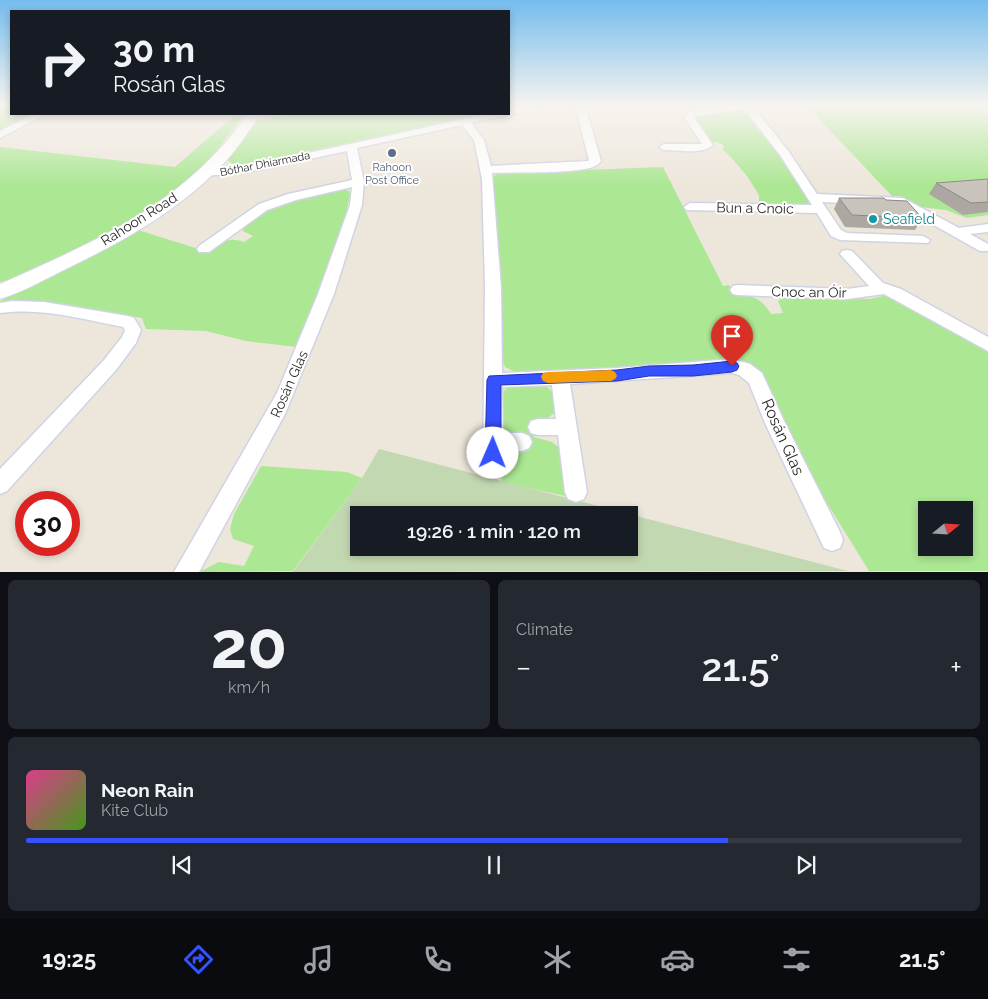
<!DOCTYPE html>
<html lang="en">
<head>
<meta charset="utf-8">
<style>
	:root { --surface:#171b24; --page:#242831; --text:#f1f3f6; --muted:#9ea1a6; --line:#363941; --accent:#3651ff }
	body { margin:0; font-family:Raleway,sans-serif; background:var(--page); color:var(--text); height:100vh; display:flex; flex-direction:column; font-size:19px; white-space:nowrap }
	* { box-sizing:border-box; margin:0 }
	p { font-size:16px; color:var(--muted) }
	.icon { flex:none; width:28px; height:28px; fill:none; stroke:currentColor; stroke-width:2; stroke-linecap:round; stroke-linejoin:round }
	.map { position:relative; height:572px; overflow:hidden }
	.details { display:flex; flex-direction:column; gap:8px; padding:8px; background:#0d0f14; flex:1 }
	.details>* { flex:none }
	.guide { position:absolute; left:10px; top:10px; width:500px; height:105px; border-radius:0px; box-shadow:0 2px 8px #0003; background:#171b24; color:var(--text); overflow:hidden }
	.needle { width:32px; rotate:72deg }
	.fabs { position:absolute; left:918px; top:501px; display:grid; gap:10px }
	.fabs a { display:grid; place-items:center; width:55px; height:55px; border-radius:0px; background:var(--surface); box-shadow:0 2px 8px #0003; font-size:25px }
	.speed { position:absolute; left:15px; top:491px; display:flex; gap:10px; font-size:25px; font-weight:700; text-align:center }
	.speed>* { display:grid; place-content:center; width:65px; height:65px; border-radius:50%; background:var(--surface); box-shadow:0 2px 8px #0003; line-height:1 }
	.speed .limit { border:8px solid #d22; background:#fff; color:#111 }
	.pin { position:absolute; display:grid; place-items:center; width:42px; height:42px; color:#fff; margin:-51px -21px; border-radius:50% 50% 50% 0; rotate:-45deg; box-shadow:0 0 5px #0007 }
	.pin .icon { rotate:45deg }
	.me { position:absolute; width:55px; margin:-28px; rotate:1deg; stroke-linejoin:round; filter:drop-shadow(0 0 4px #0008) }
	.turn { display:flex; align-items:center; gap:18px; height:105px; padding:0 20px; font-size:22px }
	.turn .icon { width:65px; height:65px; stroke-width:2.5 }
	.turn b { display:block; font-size:35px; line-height:42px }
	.big { font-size:38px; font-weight:600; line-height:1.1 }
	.details .card { flex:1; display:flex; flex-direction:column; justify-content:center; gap:8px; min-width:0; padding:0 18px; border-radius:8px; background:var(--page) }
	.details .dial { align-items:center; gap:0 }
	.dial b { font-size:65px; line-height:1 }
	.song { display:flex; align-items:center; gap:15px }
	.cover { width:60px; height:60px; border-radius:8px; background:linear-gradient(135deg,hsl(330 70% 55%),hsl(100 70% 35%)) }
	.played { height:5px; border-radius:2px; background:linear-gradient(90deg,var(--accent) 75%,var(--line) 75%) }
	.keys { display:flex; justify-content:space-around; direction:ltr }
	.heat { display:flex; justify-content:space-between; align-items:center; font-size:28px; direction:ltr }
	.details .tiles { flex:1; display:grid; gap:8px; grid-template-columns:1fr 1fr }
	.card:last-child { grid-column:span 2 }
	.trip { position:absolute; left:350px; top:506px; width:288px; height:50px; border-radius:0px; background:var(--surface); box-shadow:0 2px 8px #0003; font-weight:600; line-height:50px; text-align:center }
	.tab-bar { display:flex; height:80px; justify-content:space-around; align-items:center; background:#090b0e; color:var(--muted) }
	.tab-bar .icon { width:35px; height:35px }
	.tab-bar .current { color:var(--accent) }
	.tab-bar b { font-size:22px; color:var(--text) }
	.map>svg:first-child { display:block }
	.green { fill:#ace794; fill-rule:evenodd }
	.cemetery { fill:#c2d8b1; fill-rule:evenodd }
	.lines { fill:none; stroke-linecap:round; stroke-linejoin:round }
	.minor-casing { stroke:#d0d3e4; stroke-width:3 }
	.tertiary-casing { stroke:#d0d3e4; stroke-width:2 }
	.minor { fill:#fff; fill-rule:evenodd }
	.tertiary { fill:#fff; fill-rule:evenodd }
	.wall { fill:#aca8a1 }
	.building { fill:#c8c3bb; stroke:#8c8883 }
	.route { fill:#3651ff; stroke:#2335a6 }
	.slow { fill:#f59e0b }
	.service-dot { fill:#5c6f8a; stroke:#fff; stroke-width:2 }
	.culture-dot { fill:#0f9aa8; stroke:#fff; stroke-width:2 }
	.labels { text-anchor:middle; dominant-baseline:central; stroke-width:4; stroke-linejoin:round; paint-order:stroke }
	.far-street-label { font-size:11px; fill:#2a2a2a; stroke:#fff }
	.far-service-label { font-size:11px; fill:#4e5e75; stroke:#fff }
	.street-label { font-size:14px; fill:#2a2a2a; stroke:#fff }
	.culture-label { font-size:14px; fill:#0d838f; stroke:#fff; text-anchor:start }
	.near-street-label { font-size:16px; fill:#2a2a2a; stroke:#fff }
</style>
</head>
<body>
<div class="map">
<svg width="988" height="572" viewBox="0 0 988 572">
	<rect width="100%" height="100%" fill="#ede6db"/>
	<!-- green -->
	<g class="green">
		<polygon points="0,105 11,105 11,114 31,114 0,130"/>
		<polygon points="806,105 988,105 988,215 967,218 946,210 920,207 901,196 892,196"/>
		<polygon points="740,109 748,112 780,155 810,201 808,204 764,206 759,204 759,195 747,176 730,156 722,149 724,148 722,144 711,141 695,117 698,115"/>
		<path d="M236,114H244C231,132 218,151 201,167C148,219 76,249 10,279L0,282V147L175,167Z"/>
		<polygon points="288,114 481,114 249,164 235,165 229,162 228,160 257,121"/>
		<path d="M663,167L723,286L729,285L734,294C752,295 761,298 771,314L783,313L778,301L786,296L871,299L883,296H890L988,352V571H869L814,482L783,422L765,378L749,365L736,360L647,364L625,368L529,372H515L505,367L503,361L498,253L493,177L498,173ZM926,510H964V548H926Z"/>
		<path d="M342,189L349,191L350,195C339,248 318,297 297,347L246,341L206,331L146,329L142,318C103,312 36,294 0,304V301L87,259L138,230L208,252C221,243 228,236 244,242L253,236L243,231V227L266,209L277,204Z"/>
		<path d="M541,385C556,389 555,399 556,412L546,419L533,423L534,437L552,442L561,449L565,496L502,482L501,465L504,454L511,450H527V436L507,434L502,428L501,396C506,381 528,385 541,385Z"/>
		<polygon points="261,466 347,472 362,478 293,571 199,572 219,562 244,566 254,546 233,539 230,529 234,514"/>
	</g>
	<!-- cemetery -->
	<path class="cemetery" d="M379,449L848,571L293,572L362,478ZM359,515H629V548H359Z"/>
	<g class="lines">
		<defs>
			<g id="minor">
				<polygon points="531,105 547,105 545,107 509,115 505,114 509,114 509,109"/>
				<path d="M573,105H582L586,109L601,161C599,163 598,165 595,166C580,174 513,172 492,173L501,287L502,373L617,368L732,359L750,364L762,373L784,421L840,532L843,540L840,548L832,551L824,548L765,423L749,383L739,375L732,373L570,384L587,492L584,499L576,502L568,499L565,492L558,435H538L531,433L528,427L531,421L538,419H556L552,385L502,387L503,433H522L529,436L532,442L529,448L522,451H503V463L500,470L493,472L486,470L483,463L485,287L482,179L474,140L462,125L357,148L364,182L362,205L334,294L285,414L199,572H174L277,393L318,294L350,205L352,187L296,200L267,210L209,252H199L197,249L199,246L259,204L288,194L352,180L347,151L248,172L205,176L201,175L199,173L201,171L248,166L488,114H505L503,116L471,123L484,140L491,166L588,161L589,160L576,110Z"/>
				<path d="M738,105H752L789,152L817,194L903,198L959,228L988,224V232L970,234L988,244V251H980L900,206L822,202L841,230L847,233L923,236L930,240L928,243L840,240L831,236L817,213L686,210L684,207L690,203L812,205L780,155L744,109L695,116V119L713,145C703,155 678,150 664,150L659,147L664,144H702L685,119L688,112Z"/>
				<polygon points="34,114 46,114 0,138 0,131"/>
				<polygon points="847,250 852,251 883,283 901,289 988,337 988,351 884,294 847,299 738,295 733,294 730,290 733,286 738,285 847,289 869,286 840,254 842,251"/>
				<path d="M12,301L44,302L128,316L134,318L141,330L136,343L116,370L7,491L0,494V469L104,360L122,337L125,330L123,327C83,319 40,307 0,313V303Z"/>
			</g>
			<path id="tertiary" d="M248,114H260C249,131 238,148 224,163C181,209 126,240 70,267C47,278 24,292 0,299V284C98,240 183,205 248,114Z"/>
		</defs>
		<!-- minor casing -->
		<use href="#minor" class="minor-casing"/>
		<!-- tertiary casing -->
		<use href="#tertiary" class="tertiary-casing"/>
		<!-- minor -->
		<use href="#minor" class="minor"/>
		<!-- tertiary -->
		<use href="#tertiary" class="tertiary"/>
	</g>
	<!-- wall -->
	<g class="wall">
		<polygon points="988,179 988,212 963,215 929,194 936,183"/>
		<polygon points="839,198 922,218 915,230 845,227 834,209"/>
	</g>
	<!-- building -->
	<g class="building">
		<polygon points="988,179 988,202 971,203 936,183"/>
		<polygon points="839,198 884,198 886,200 907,201 922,218 852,215"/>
	</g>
	<!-- sky -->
	<linearGradient id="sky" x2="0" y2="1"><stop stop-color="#74bcee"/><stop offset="0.57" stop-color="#f7f4ef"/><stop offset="1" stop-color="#f7f4ef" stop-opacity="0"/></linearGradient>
	<rect width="988" height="185" fill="url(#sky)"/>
	<!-- route -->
	<polygon class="route" points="732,361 737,363 739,366 737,370 732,372 693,376 649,376 617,381 501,385 501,453 498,457 493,460 487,457 485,453 487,380 489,376 617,370 649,366 693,365"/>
	<!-- slow -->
	<polygon class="slow" points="611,370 615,372 617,376 615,379 611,381 548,383 543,381 541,377 543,373 548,372"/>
	<!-- markers -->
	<circle class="service-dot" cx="392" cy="153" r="5"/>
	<circle class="culture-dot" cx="873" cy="219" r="5"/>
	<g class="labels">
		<!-- far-street labels -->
		<g class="far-street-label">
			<text transform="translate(265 164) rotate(-11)">Bóthar Dhiarmada</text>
		</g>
		<!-- far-service labels -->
		<g class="far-service-label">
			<text x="392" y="167">Rahoon<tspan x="392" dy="13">Post Office</tspan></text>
		</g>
		<!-- street labels -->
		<g class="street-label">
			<text transform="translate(755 208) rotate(1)">Bun a Cnoic</text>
			<text transform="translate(139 219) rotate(-32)">Rahoon Road</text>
			<text transform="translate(809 292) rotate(1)">Cnoc an Óir</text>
			<text transform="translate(289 384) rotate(-66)">Rosán Glas</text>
		</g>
		<!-- culture labels -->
		<g class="culture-label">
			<text x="883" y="219">Seafield</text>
		</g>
		<!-- near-street labels -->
		<g class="near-street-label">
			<text transform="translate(783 437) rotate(66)">Rosán Glas</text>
		</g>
	</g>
</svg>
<div class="fabs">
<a><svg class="needle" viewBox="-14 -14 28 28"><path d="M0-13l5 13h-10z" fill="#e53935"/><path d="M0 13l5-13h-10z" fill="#9ea1a6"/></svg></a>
</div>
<div class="speed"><div class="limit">30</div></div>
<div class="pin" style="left:732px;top:366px;background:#d93025"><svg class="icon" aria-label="arrive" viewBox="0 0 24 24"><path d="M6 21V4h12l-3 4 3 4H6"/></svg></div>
<svg class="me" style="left:493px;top:453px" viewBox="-20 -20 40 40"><circle r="19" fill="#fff"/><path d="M0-13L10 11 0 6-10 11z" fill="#3651ff"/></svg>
<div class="trip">19:26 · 1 min · 120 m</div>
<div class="guide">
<div class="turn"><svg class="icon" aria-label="right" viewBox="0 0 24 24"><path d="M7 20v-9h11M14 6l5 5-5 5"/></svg><div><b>30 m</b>Rosán Glas</div></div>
</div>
</div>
<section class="details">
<div class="tiles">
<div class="card dial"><b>20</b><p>km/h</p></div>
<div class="card"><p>Climate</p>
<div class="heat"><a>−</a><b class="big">21.5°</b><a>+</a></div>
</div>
<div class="card">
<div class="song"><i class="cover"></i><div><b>Neon Rain</b><p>Kite Club</p></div></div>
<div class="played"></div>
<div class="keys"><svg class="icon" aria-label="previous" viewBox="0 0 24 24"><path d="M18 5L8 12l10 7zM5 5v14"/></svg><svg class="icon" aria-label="pause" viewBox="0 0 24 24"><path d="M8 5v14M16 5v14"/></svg><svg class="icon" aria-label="next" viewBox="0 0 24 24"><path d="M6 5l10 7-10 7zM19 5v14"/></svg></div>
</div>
</div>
</section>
<nav class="tab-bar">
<b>19:25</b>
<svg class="icon current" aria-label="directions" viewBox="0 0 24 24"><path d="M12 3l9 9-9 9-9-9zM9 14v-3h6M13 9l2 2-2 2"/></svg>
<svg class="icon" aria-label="music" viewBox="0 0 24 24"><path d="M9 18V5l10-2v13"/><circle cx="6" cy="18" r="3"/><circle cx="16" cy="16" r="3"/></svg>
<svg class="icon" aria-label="phone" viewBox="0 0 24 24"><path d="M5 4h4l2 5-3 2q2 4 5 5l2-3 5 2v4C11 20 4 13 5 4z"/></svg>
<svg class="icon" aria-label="climate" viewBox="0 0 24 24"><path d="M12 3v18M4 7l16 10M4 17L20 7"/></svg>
<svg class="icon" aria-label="car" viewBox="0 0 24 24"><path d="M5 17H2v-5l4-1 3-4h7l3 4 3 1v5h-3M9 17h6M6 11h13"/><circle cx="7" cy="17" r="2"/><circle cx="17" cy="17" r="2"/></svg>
<svg class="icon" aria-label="filters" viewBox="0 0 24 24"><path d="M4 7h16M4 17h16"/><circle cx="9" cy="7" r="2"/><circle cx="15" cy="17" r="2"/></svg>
<b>21.5°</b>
</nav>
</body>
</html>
